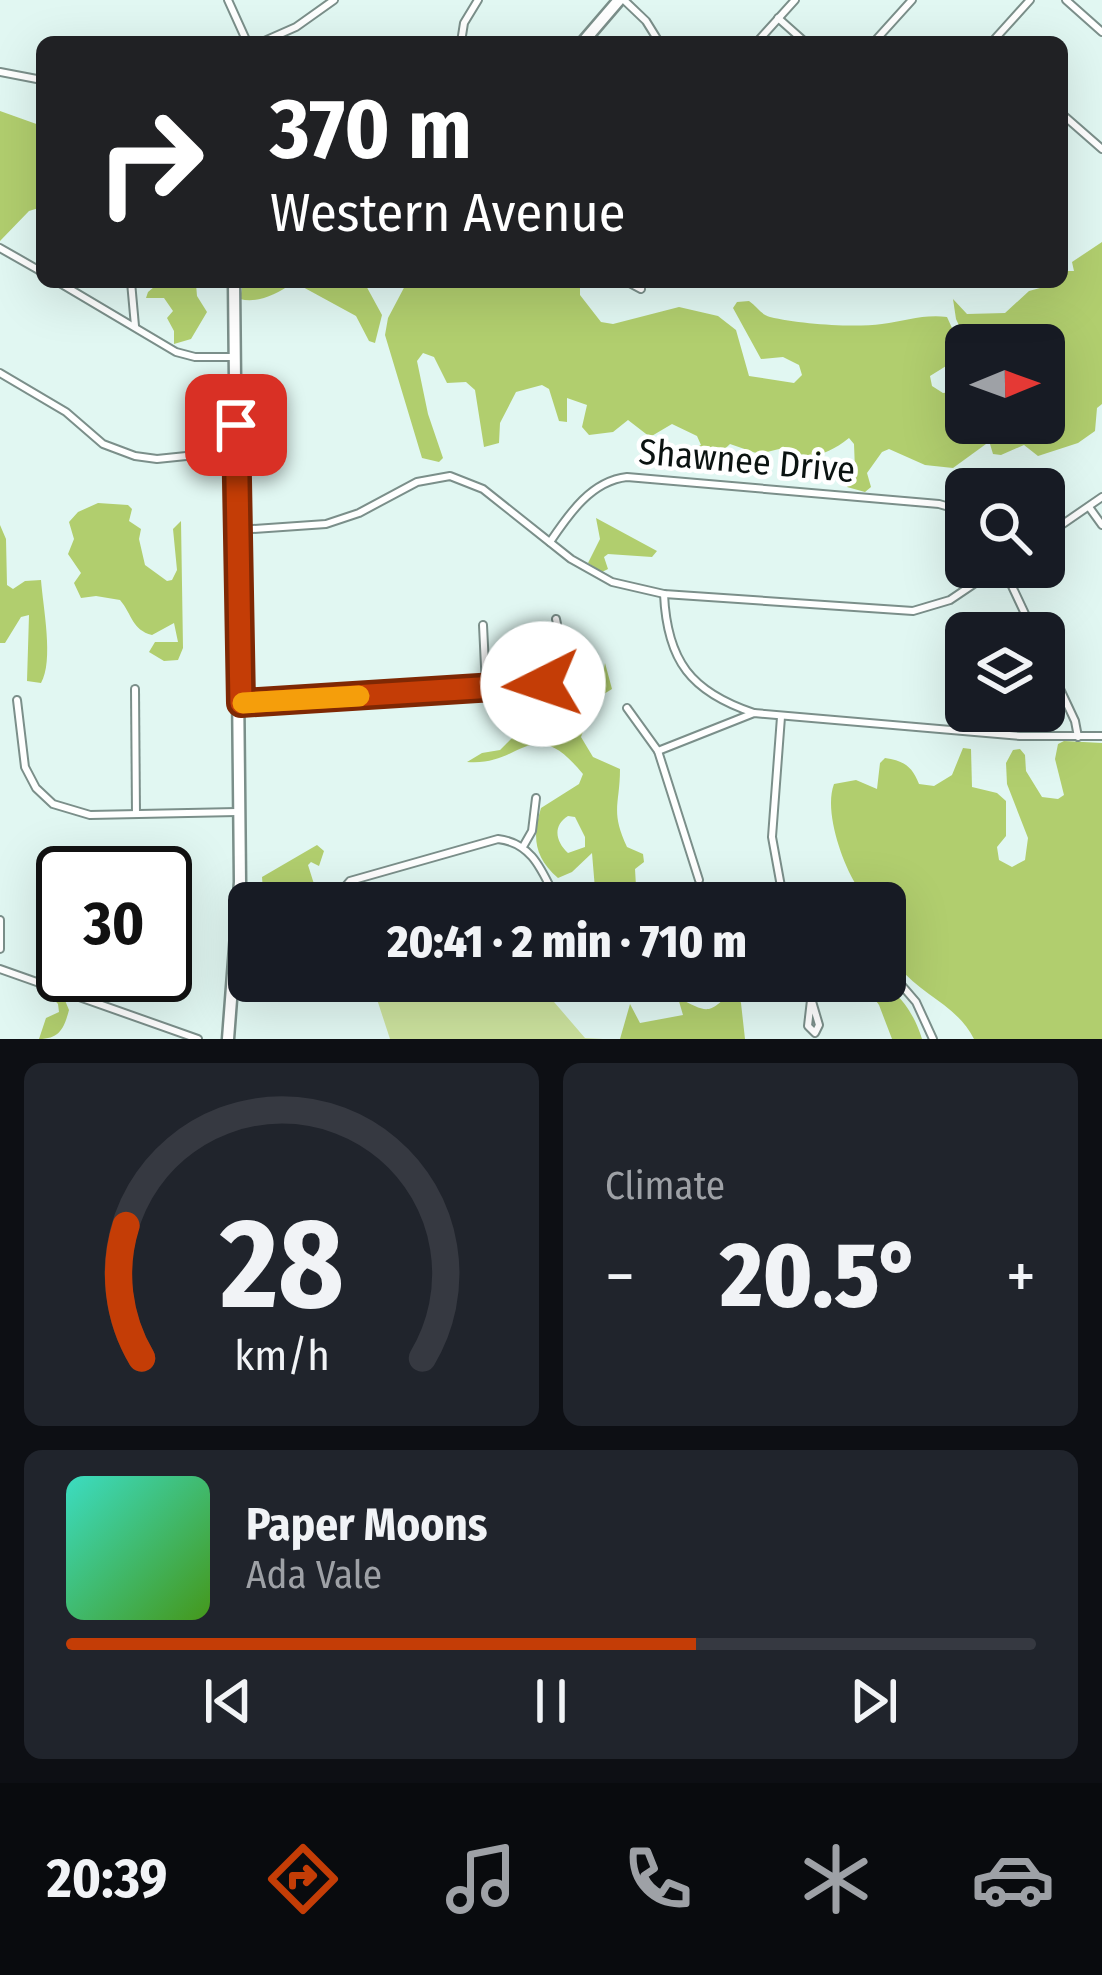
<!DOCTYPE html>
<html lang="en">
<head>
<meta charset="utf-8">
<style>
	:root { --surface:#171b24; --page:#20242c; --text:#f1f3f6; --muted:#9ea1a6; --line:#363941; --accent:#c43d06 }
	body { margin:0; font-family:"Fira Sans Condensed",sans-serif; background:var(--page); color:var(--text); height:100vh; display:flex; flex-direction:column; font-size:45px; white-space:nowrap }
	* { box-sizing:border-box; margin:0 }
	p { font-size:39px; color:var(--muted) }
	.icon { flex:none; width:66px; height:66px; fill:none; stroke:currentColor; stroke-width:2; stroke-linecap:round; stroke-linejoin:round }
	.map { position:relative; height:1039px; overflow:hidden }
	.panel { display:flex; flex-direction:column; gap:24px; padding:24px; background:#0d0f14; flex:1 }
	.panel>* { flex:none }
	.hud { position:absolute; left:36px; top:36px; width:1032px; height:252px; border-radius:18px; box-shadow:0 12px 48px #0002; background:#202124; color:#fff; overflow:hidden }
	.needle { width:78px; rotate:89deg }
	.fabs { position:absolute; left:945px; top:324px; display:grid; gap:24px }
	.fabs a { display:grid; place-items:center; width:120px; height:120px; border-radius:18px; background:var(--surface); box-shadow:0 12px 48px #0002; font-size:60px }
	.speed { position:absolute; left:36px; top:846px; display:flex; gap:24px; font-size:60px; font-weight:700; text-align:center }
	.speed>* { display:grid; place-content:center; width:156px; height:156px; border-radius:50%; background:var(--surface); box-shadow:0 12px 48px #0002; line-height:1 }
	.speed .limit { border:6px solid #111; border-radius:18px; background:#fff; color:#111 }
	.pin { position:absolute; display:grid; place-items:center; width:102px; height:102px; color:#fff; margin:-51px; border-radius:24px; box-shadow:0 6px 18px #0006 }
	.me { position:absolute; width:132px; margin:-66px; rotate:266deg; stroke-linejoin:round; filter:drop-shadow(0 0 9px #0008) }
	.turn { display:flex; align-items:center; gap:42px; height:252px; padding:0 36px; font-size:54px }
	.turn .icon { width:156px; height:156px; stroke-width:2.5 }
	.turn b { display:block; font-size:84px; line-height:102px }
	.big { font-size:90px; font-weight:800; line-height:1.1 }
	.panel .card { flex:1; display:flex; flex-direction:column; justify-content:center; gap:18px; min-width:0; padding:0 42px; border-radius:18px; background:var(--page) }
	.panel .dial { align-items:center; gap:0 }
	.dial svg { height:312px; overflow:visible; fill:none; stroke:var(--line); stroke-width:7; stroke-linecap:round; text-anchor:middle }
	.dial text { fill:var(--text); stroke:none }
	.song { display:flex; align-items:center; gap:36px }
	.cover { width:144px; height:144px; border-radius:18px; background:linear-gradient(135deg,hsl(170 70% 55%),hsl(100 70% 35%)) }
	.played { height:12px; border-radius:6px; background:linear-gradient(90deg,var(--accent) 65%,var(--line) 65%) }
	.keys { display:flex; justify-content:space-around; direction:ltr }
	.heat { display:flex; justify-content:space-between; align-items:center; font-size:66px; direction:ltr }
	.panel .tiles { flex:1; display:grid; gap:24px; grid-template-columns:1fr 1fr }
	.card:last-child { grid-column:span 2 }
	.trip { position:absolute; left:228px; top:882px; width:678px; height:120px; border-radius:18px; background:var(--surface); box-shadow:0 12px 48px #0002; font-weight:800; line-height:120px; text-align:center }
	.menu { display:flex; height:192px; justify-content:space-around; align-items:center; background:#090b0e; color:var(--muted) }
	.menu .icon { width:84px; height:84px }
	.menu .active { color:var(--accent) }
	.menu b { font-size:54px; color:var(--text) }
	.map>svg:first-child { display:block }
	.green { fill:#cbe19d }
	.forest { fill:#b1ce6e; fill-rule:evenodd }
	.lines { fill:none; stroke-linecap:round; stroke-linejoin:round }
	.minor-casing { stroke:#7b8f8a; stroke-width:10 }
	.primary-casing { stroke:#7b8f8a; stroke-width:15 }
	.minor { stroke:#fff; stroke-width:6 }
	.primary { stroke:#fff; stroke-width:10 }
	.route-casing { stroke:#7f2804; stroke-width:30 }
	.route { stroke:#c43d06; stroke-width:21 }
	.slow { stroke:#f59e0b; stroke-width:21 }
	.labels { text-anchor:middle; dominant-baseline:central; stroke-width:9; stroke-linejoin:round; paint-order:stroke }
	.street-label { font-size:36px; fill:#0b1311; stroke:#fff }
</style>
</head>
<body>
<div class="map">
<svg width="1102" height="1039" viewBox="0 0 1102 1039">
	<rect width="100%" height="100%" fill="#e1f7f2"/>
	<!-- green -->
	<g class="green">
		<polygon points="489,883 498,903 420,903"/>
		<polygon points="371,981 536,981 585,1038 603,1039 390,1039"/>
	</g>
	<!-- forest -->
	<g class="forest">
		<polygon points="0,111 42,126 42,207 29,211 0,241"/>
		<path d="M1102,242V404L1097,408L1095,431L1078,443L1038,456L1024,445L1001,455L993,454L990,444H986L953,468L925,465L889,449L882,452L867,473L871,487L865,492L847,487L855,470L854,444L849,438C826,456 809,461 783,448L759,454L730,444L713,460L692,472L690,449L701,445L697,436L672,424L650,437L628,420L613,432L589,435L582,427L587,405L567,398V422L559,421L549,389L542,385L516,392L500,423L499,443L484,447L475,390L466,382L447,383L434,357L423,353L417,361L428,414L443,458L439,462L422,458L385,335L388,318L407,282H580V295L601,322L613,324L679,307L718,316L736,330L749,376L794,383L802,375L799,365L783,357L761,359L733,308L737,302L749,301C757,306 761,315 770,317C799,324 853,328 882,324C905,321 924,314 947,317L962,350L959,358L930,376L932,386L943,393L966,390V423H1044V376L1056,353L1053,339L1031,345H968L956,319L953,299L967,314L1005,313L1029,291L1062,282V271H1074L1072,262Z"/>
		<polygon points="160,282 201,282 196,284 197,296 207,312 191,339 174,344 174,331 167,318 173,311 164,298 146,298 148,292"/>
		<path d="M243,282H364L382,315L375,343L369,341L356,316L301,286L291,284C277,294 257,304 240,299Z"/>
		<path d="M98,503L128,505L132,509L129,521L141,529L139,539L145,565L167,581L172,580L177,570L173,529L181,521L183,648L178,660L164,661L149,652L155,642H178L174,623L152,635C132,630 132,614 120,600L96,596L81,598L74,583L81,573L68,554L74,539L69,522L78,512Z"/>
		<polygon points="596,518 657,551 652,557 608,554 604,557 608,569 602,572 588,563 600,539"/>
		<path d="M0,525L6,539L7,585L13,589L25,581L41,580C43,607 54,661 41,683L27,681L29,615L21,617L5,643H0Z"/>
		<path d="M605,663L612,689L586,705L587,721L581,737L593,757L620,769C620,805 610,810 627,847L643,854L644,862L635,869L637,903H591L595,889L592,853L572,872L558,878C534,857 532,837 541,808L579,784L583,774C531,711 523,767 467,762L482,753L500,750L522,728L587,699L601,686ZM568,816L575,817L585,837V847L568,853C556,842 552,826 568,816Z"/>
		<path d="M1064,741L1102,743V1039H974C957,1005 921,995 899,967C876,939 902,892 855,883C841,859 824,810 834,784L856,780L877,789L880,763L885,758C904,761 912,766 919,784L934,786L952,775L963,748L971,749L972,787L997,793L1006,801V836L997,847L999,860L1012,867L1025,860L1028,838L1007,784L1006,763L1013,750L1020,749L1025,755L1026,771L1042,797L1058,799L1064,795L1055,759L1058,744Z"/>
		<polygon points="317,845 324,851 319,866 311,862 308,865 320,903 306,903 296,892 287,903 280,903 263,891 262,877"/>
		<path d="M862,981C894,981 913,1010 922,1039H892L879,1005Z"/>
		<path d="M734,988L741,1003L745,1039H620L630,1004L640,1023L683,1015L678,998C708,1012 708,1017 734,988Z"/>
		<path d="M51,989L64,998L69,1010C64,1028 60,1039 39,1039L46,1018L59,1012L58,1004L48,993Z"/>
	</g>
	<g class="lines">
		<defs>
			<g id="minor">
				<polyline points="228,0 247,42"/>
				<polyline points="624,0 646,21 659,42"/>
				<polyline points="1066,0 1102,32"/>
				<polyline points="778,18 805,42"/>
				<polyline points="262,42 296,27 334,0"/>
				<polyline points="461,42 464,23 478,0"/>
				<polyline points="757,42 795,0"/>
				<polyline points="874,42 912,0"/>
				<polyline points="992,42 1030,0"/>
				<polyline points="0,72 42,80"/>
				<polyline points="1062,114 1102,149"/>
				<polyline points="0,248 42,272"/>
				<polyline points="58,282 176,352 195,357 233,357"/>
				<polyline points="131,282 135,326"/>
				<polyline points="628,282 641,289"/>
				<polyline points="0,373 66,412 103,444 135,456 157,459 235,451"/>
				<polyline points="1089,507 1102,525"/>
				<polyline points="239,530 326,524 359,513 417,482 450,476 483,489 571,559 612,582 664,594 913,611 950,600 999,567"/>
				<polyline points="1044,537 1102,497"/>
				<path d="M550,542C569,514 591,481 627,477L939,504L966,512"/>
				<polyline points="1003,567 1034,633"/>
				<path d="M664,594C667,661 691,692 754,713"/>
				<polyline points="483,625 486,687"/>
				<polyline points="1044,655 1075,721 1078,737"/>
				<polyline points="135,689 136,814"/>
				<polyline points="17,700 25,767 36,788 53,804 90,815 237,812"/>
				<path d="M241,703L543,684C568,667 561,644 556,619"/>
				<polyline points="627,708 658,751 754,713 1020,736 1102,736"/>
				<polyline points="781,717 772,837 784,903"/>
				<polyline points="658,751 699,880"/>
				<polyline points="524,845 532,831 536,798"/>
				<path d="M331,903L350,881L498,839C534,843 543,874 558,903"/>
				<polyline points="0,920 0,949"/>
				<polyline points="885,966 916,1002 933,1039"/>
				<polyline points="0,969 198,1039"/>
				<polyline points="806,981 819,1025 815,1033 808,1026 811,1000"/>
			</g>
			<g id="primary">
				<polyline points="583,42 619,0"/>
				<polyline points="228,1039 240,882 234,282"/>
			</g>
		</defs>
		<!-- minor casing -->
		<use href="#minor" class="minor-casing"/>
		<!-- primary casing -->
		<use href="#primary" class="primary-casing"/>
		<!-- minor -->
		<use href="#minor" class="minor"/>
		<!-- primary -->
		<use href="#primary" class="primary"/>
	</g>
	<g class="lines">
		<defs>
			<polyline id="route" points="236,425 241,703 543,684"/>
		</defs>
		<!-- route casing -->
		<use href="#route" class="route-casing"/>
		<!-- route -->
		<use href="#route" class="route"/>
		<!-- slow -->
		<polyline class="slow" points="243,703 359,696"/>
	</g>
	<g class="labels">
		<!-- street labels -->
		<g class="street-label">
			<text transform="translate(747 461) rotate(5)">Shawnee Drive</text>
		</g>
	</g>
</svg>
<div class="fabs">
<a><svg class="needle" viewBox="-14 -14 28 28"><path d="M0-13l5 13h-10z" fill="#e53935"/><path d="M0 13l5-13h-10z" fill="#9ea1a6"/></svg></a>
<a><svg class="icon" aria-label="search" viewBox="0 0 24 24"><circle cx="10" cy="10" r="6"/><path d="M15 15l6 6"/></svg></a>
<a><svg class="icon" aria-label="layers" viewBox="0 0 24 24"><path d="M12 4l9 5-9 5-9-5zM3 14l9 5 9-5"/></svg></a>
</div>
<div class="speed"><div class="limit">30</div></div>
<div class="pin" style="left:236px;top:425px;background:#d93025"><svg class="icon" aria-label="arrive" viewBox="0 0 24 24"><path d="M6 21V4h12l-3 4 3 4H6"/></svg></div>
<svg class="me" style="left:543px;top:684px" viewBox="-20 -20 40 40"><circle r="19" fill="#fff"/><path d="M0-13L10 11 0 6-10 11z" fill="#c43d06"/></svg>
<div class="trip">20:41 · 2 min · 710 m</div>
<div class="hud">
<div class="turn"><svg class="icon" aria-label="right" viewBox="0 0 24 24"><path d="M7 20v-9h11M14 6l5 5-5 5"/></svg><div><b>370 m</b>Western Avenue</div></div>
</div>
</div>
<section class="panel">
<div class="tiles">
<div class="card dial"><svg viewBox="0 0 100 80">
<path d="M14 69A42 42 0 1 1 86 69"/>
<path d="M14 69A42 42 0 0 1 10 35" stroke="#c43d06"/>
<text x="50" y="56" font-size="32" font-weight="700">28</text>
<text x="50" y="72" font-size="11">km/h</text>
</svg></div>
<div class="card"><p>Climate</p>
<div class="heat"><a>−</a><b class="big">20.5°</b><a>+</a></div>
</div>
<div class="card">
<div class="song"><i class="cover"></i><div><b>Paper Moons</b><p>Ada Vale</p></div></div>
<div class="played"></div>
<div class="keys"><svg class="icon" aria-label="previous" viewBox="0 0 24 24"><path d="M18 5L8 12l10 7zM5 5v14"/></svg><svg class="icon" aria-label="pause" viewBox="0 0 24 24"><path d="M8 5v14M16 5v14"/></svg><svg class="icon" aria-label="next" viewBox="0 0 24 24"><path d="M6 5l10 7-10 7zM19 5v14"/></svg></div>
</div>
</div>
</section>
<nav class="menu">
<b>20:39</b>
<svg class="icon active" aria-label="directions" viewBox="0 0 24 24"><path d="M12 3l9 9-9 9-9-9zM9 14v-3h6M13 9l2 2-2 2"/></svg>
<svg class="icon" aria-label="music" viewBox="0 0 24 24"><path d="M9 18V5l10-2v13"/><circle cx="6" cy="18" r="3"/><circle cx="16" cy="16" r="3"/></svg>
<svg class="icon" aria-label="phone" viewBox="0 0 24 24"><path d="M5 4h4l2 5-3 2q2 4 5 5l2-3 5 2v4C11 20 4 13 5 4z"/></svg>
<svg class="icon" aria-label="climate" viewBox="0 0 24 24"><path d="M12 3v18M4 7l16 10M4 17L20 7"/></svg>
<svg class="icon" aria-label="car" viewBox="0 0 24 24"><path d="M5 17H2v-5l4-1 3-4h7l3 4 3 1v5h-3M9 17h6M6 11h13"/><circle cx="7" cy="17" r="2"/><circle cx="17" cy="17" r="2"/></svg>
</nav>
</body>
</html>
